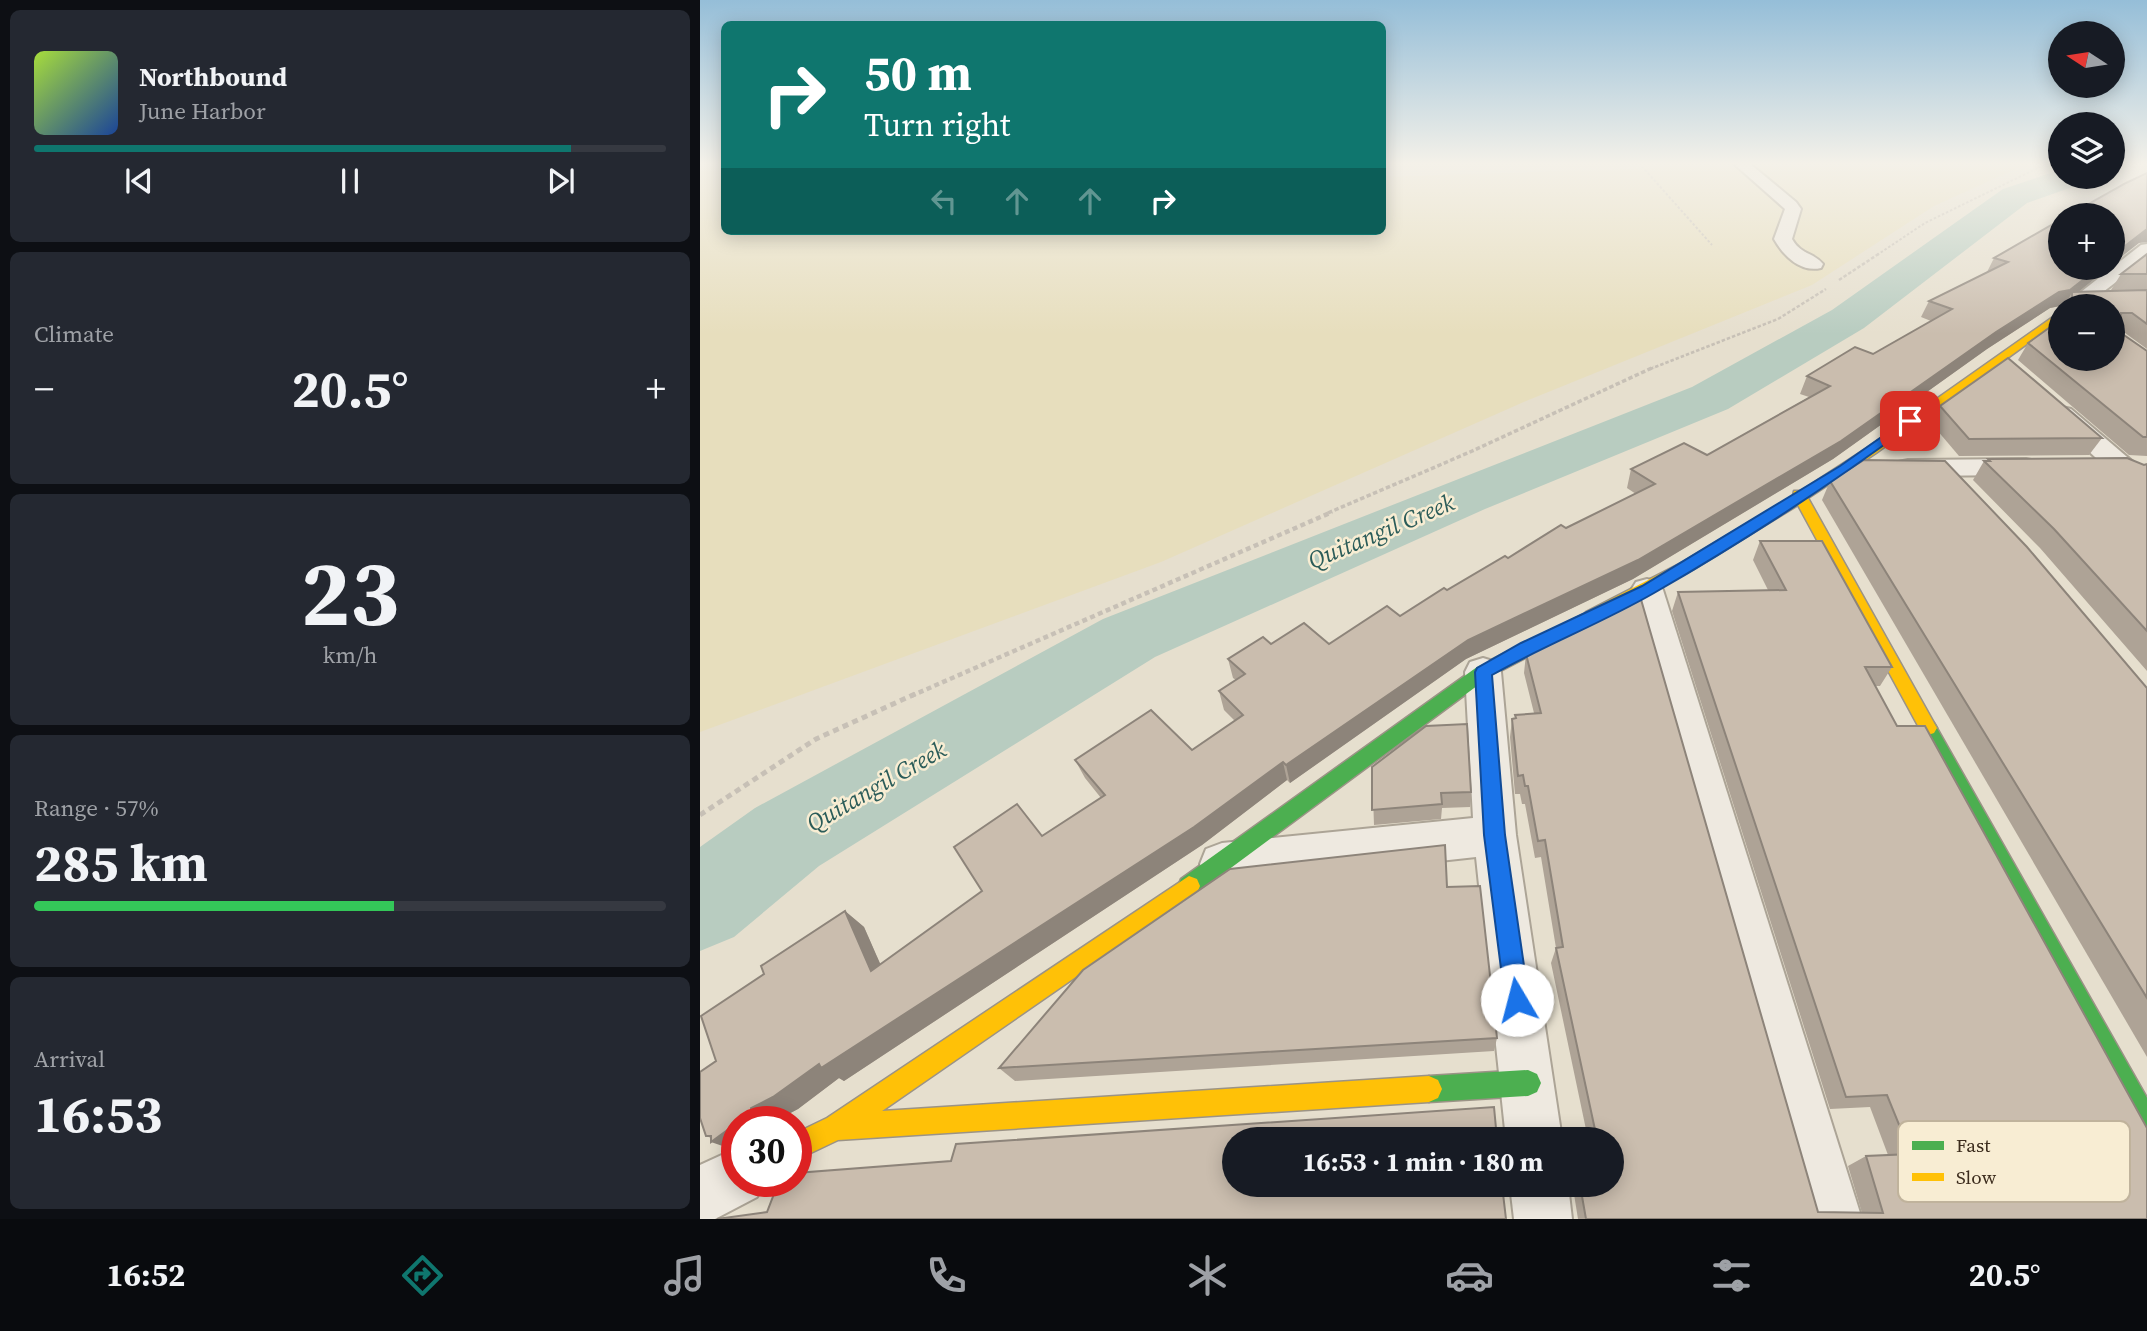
<!DOCTYPE html>
<html lang="en">
<head>
<meta charset="utf-8">
<style>
	:root { --surface:#171b24; --page:#242831; --text:#f1f3f6; --muted:#9ea1a6; --line:#363941; --accent:#0f766e }
	body { margin:0; font-family:"Source Serif 4",serif; background:var(--page); color:var(--text); height:100vh; display:flex; flex-direction:column; font-size:26px; white-space:nowrap }
	* { box-sizing:border-box; margin:0 }
	p { font-size:23px; color:var(--muted) }
	.icon { flex:none; width:38px; height:38px; fill:none; stroke:currentColor; stroke-width:2; stroke-linecap:round; stroke-linejoin:round }
	.map { position:relative; flex:1; overflow:hidden }
	.details { display:flex; flex-direction:column; gap:10px; padding:10px; background:#0d0f14; width:700px }
	.details>* { flex:none }
	.top-card { position:absolute; left:21px; top:21px; width:665px; height:214px; border-radius:10px; box-shadow:0 4px 18px #0003; background:#0f766e; color:#fff; overflow:hidden }
	.needle { width:46px; rotate:282deg }
	.controls { position:absolute; left:1348px; top:21px; display:grid; gap:14px }
	.controls a { display:grid; place-items:center; width:77px; height:77px; border-radius:50%; background:var(--surface); box-shadow:0 4px 18px #0003; font-size:35px }
	.speed { position:absolute; left:21px; top:1106px; display:flex; gap:14px; font-size:35px; font-weight:700; text-align:center }
	.speed>* { display:grid; place-content:center; width:91px; height:91px; border-radius:50%; background:var(--surface); box-shadow:0 4px 18px #0003; line-height:1 }
	.speed .limit { border:10px solid #d22; background:#fff; color:#111 }
	.pin { position:absolute; display:grid; place-items:center; width:60px; height:60px; color:#fff; margin:-30px; border-radius:14px; box-shadow:0 4px 10px #0006 }
	.me { position:absolute; width:77px; margin:-38px; rotate:352deg; stroke-linejoin:round; filter:drop-shadow(0 0 5px #0008) }
	.turn { display:flex; align-items:center; gap:24px; height:147px; padding:0 28px; font-size:32px }
	.turn .icon { width:91px; height:91px; stroke-width:2.5 }
	.turn b { display:block; font-size:49px; line-height:60px }
	.lanes { display:flex; align-items:center; height:66px; padding:0 28px; background:#0003; justify-content:center; gap:35px; direction:ltr }
	.lanes .off { opacity:.35 }
	.big { font-size:52px; font-weight:700; line-height:1.1 }
	.details .tile { flex:1; display:flex; flex-direction:column; justify-content:center; gap:10px; min-width:0; padding:0 24px; border-radius:10px; background:var(--page) }
	.details .dial { align-items:center; gap:0 }
	.dial b { font-size:91px; line-height:1 }
	.song { display:flex; align-items:center; gap:21px }
	.cover { width:84px; height:84px; border-radius:10px; background:linear-gradient(135deg,hsl(80 70% 55%),hsl(220 70% 35%)) }
	.played { height:7px; border-radius:4px; background:linear-gradient(90deg,var(--accent) 85%,var(--line) 85%) }
	.keys { display:flex; justify-content:space-around; direction:ltr }
	.heat { display:flex; justify-content:space-between; align-items:center; font-size:38px; direction:ltr }
	.charge { height:10px; border-radius:5px; background:linear-gradient(90deg,#34c759 57%,var(--line) 0) }
	.trip { position:absolute; left:522px; top:1127px; width:402px; height:70px; border-radius:35px; background:var(--surface); box-shadow:0 4px 18px #0003; font-weight:700; line-height:70px; text-align:center }
	.tabs { display:flex; height:112px; justify-content:space-around; align-items:center; background:#090b0e; color:var(--muted) }
	.tabs .icon { width:49px; height:49px }
	.tabs .current { color:var(--accent) }
	.tabs b { font-size:32px; color:var(--text) }
	main { display:flex; flex:1; min-height:0 }
	.map>svg:first-child { display:block }
	.farmland { fill:#e7debd }
	.lines { fill:none; stroke-linecap:round; stroke-linejoin:round }
	.river { fill:#b8ccc0; fill-rule:evenodd }
	.street-casing { stroke:#aca496; stroke-width:4 }
	.fast-casing { stroke:#9b9386; stroke-width:3 }
	.slow-casing { stroke:#9b9386; stroke-width:3 }
	.path-far4 { stroke:#c7c0b6; stroke-width:2; stroke-dasharray:2.5 2; stroke-linecap:butt }
	.path-far3 { stroke:#c7c0b6; stroke-width:2.5; stroke-dasharray:3.5 2; stroke-linecap:butt }
	.path-far2 { stroke:#c7c0b6; stroke-width:3.5; stroke-dasharray:4.5 2.5; stroke-linecap:butt }
	.path-far1 { stroke:#c7c0b6; stroke-width:4.5; stroke-dasharray:5 3.5; stroke-linecap:butt }
	.path { stroke:#c7c0b6; stroke-width:5; stroke-dasharray:6 4.5; stroke-linecap:butt }
	.street { fill:#eee9e0; fill-rule:evenodd }
	.fast { fill:#4caf50; fill-rule:evenodd }
	.slow { fill:#ffc107; fill-rule:evenodd }
	.wall { fill:#aea396 }
	.shaded-wall { fill:#8d847a }
	.building { fill:#cabdae; stroke:#8d847a; stroke-width:2 }
	.route { fill:#1a73e8; stroke:#114b97; stroke-width:2 }
	.labels { text-anchor:middle; dominant-baseline:central; stroke-width:5; stroke-linejoin:round; paint-order:stroke }
	.water-label { font-size:24px; font-style:italic; fill:#2b5c59; stroke:#f8edd3 }
	.key { fill:#f8edd3; stroke:#c0b39c; stroke-width:2 }
	.key-label { font-size:19px; fill:#3c2c1d }
</style>
</head>
<body>
<main>
<section class="details">
<div class="tile">
<div class="song"><i class="cover"></i><div><b>Northbound</b><p>June Harbor</p></div></div>
<div class="played"></div>
<div class="keys"><svg class="icon" aria-label="previous" viewBox="0 0 24 24"><path d="M18 5L8 12l10 7zM5 5v14"/></svg><svg class="icon" aria-label="pause" viewBox="0 0 24 24"><path d="M8 5v14M16 5v14"/></svg><svg class="icon" aria-label="next" viewBox="0 0 24 24"><path d="M6 5l10 7-10 7zM19 5v14"/></svg></div>
</div>
<div class="tile"><p>Climate</p>
<div class="heat"><a>−</a><b class="big">20.5°</b><a>+</a></div>
</div>
<div class="tile dial"><b>23</b><p>km/h</p></div>
<div class="tile"><p>Range · 57%</p><b class="big">285 km</b><div class="charge"></div></div>
<div class="tile"><p>Arrival</p><b class="big">16:53</b></div>
</section>
<div class="map">
<svg width="1447" height="1219" viewBox="0 0 1447 1219">
	<rect width="100%" height="100%" fill="#e6dfce"/>
	<!-- farmland -->
	<polygon class="farmland" points="0,163 24,163 24,231 682,231 683,177 952,168 949,163 1329,163 1234,206 1112,285 826,401 461,562 0,732"/>
	<g class="lines">
		<!-- river -->
		<polygon class="river" points="1360,170 1360,177 1386,177 1381,184 1327,203 1164,328 1028,409 785,509 455,657 119,866 34,937 0,951 0,847 55,808 403,619 992,387 1132,310 1303,189"/>
		<defs>
			<g id="street">
				<path d="M1033,163H1049L1096,202L1101,209L1092,239C1101,255 1113,252 1123,264L1121,268C1100,273 1083,255 1074,239L1085,209Z"/>
				<polygon points="1447,244 1447,258 1385,306 1363,306 1441,245"/>
				<polygon points="1362,407 1371,409 1447,474 1447,497 1437,495 1353,419 1350,414 1353,409"/>
				<polygon points="1326,459 1336,461 1340,467 1336,473 1326,475 1208,476 1198,474 1194,468 1198,462 1208,460"/>
				<polygon points="947,579 958,582 963,590 1162,1219 1104,1219 931,590 936,582"/>
				<polygon points="783,658 796,662 801,672 816,835 862,1139 806,1139 776,857 522,885 506,879 500,864 506,849 522,843 773,818 765,672 770,662"/>
				<polygon points="37,1148 37,1181 64,1181 57,1197 15,1219 0,1219 0,1165"/>
				<polygon points="810,1185 868,1185 872,1219 814,1219"/>
			</g>
			<g id="fast">
				<polygon points="892,610 900,616 898,620 789,677 497,893 489,896 481,893 478,886 481,879 777,667"/>
				<polygon points="1228,721 1234,723 1447,1098 1447,1136 1438,1132 1222,733 1219,728 1222,723"/>
				<polygon points="828,1070 837,1074 841,1083 837,1092 828,1096 729,1102 720,1098 716,1089 720,1080 729,1076"/>
			</g>
			<g id="slow">
				<polygon points="1360,312 1360,320 1176,453 1108,498 1234,723 1237,728 1234,733 1228,735 1222,733 1098,505 994,569 898,620 886,620 884,616 886,612 983,562 1093,496 1094,491 1101,491 1167,448"/>
				<polygon points="489,876 497,879 500,886 497,893 182,1111 729,1076 738,1080 742,1089 738,1098 729,1102 138,1140 96,1160 96,1133 127,1118"/>
			</g>
		</defs>
		<!-- street casing -->
		<use href="#street" class="street-casing"/>
		<!-- fast casing -->
		<use href="#fast" class="fast-casing"/>
		<!-- slow casing -->
		<use href="#slow" class="slow-casing"/>
		<!-- path-far4 -->
		<g class="path-far4">
			<polyline points="939,163 1012,245"/>
			<polyline points="1177,255 1225,223 1348,163"/>
		</g>
		<!-- path-far3 -->
		<g class="path-far3">
			<polyline points="1139,280 1180,253"/>
			<polyline points="950,369 1078,319 1126,289"/>
		</g>
		<!-- path-far2 -->
		<polyline class="path-far2" points="628,513 770,452 954,367"/>
		<!-- path-far1 -->
		<polyline class="path-far1" points="211,696 632,512"/>
		<!-- path -->
		<polyline class="path" points="0,815 116,739 215,694"/>
		<!-- street -->
		<use href="#street" class="street"/>
		<!-- fast -->
		<use href="#fast" class="fast"/>
		<!-- slow -->
		<use href="#slow" class="slow"/>
	</g>
	<!-- wall -->
	<g class="wall">
		<polygon points="1447,254 1447,290 1411,290 1421,274"/>
		<polygon points="1294,258 1360,268 1408,268 1377,292 1447,290 1447,349 1421,330 1421,333 1447,351 1447,456 1429,455 1318,360 1328,343 1412,306 1364,306 1368,300 1360,306 1350,308 1287,349 1133,459 933,579 766,659 590,783 587,780 502,845 144,1081 139,1078 98,1109 77,1120 11,1138 6,1136 16,1061 64,974 145,911 164,927 180,964 282,891 342,836 401,798 385,778 375,760 492,750 535,721 524,710 519,691 536,680 533,678 528,659 571,644 629,644 700,616 747,590 808,558 936,494 927,488 931,469 1007,455 1109,397 1100,394 1107,376 1173,354 1231,321 1221,317 1229,301 1287,272"/>
		<polygon points="1240,406 1402,438 1389,455 1259,456 1231,423"/>
		<polygon points="1288,459 1444,465 1447,464 1447,671 1340,548 1273,480 1284,461 1286,461"/>
		<polygon points="1130,481 1447,688 1447,1057 1122,500"/>
		<polygon points="1060,541 1192,667 1180,686 1175,686 1197,726 1447,1219 878,1219 873,1188 876,1185 912,1185 912,1139 888,1139 851,963 856,948 841,857 835,858 825,804 822,804 820,794 815,794 810,737 812,719 815,718 815,715 834,713 824,673 826,654 1118,1212 1162,1213 1148,1166 1166,1156 1188,1155 1170,1107 1130,1109 972,611 978,592 1068,590 1053,560"/>
		<polygon points="672,767 771,792 770,807 742,808 741,819 674,825"/>
		<polygon points="747,887 797,1038 794,1051 315,1081 299,1068"/>
	</g>
	<!-- shaded-wall -->
	<g class="shaded-wall">
		<polygon points="1447,229 1447,242 1439,243 1412,264 1412,256"/>
		<polygon points="1398,268 1408,268 1372,297 1372,292 1368,300 1360,306 1350,308 1287,349 1133,459 933,579 766,659 590,783 586,765 768,640"/>
		<polygon points="583,762 587,780 502,845 144,1081 139,1078 98,1109 77,1120 77,1122 39,1122 51,1108"/>
		<polygon points="145,911 164,927 190,986 171,971"/>
		<polygon points="37,1123 37,1151 11,1142"/>
	</g>
	<!-- building -->
	<g class="building">
		<polygon points="1447,173 1447,229 1412,256 1412,215 1369,215 1426,183"/>
		<polygon points="1360,220 1360,268 1398,268 1370,290 1359,292 1296,332 1141,441 938,560 768,640 586,765 583,762 494,827 121,1068 119,1064 73,1097 51,1108 51,1113 39,1122 37,1122 37,1123 11,1142 11,1136 6,1136 0,1118 0,1072 16,1061 1,1016 64,974 61,966 145,911 171,971 282,891 254,847 317,804 342,836 405,795 375,760 451,710 492,750 543,715 519,691 545,674 528,659 563,637 571,644 604,623 629,644 687,606 700,616 744,588 747,590 805,556 808,558 861,525 866,528 955,484 931,469 984,443 1007,455 1130,386 1107,376 1155,347 1173,354 1252,309 1229,301 1308,262 1294,258"/>
		<polygon points="1447,254 1447,274 1421,274"/>
		<polygon points="1447,290 1447,324 1432,313 1421,313 1421,333 1447,351 1447,437 1443,437 1328,343 1360,320 1360,359 1412,359 1412,306 1372,306 1372,292"/>
		<polygon points="1308,358 1402,438 1269,439 1240,406"/>
		<polygon points="1427,458 1444,465 1447,464 1447,631 1354,529 1284,461 1290,461 1288,459"/>
		<polygon points="1164,460 1245,461 1327,547 1447,688 1447,998 1130,481"/>
		<polygon points="1060,541 1122,541 1192,667 1165,667 1197,726 1225,726 1447,1128 1447,1219 886,1219 880,1185 912,1185 912,1139 897,1139 856,948 863,947 845,840 838,841 828,786 825,786 823,775 818,776 812,719 816,718 815,715 841,713 826,654 940,596 1118,1212 1183,1213 1166,1156 1211,1154 1187,1095 1146,1097 978,592 1086,590"/>
		<polygon points="767,724 771,792 741,793 742,804 672,810 672,767 726,726"/>
		<polygon points="745,845 747,887 780,886 797,1038 299,1068 383,970 530,869"/>
		<polygon points="794,1107 797,1139 534,1139 534,1185 802,1185 806,1219 17,1219 67,1212 79,1181 96,1181 96,1173 251,1161 256,1144"/>
	</g>
	<!-- sky -->
	<linearGradient id="sky" x2="0" y2="1"><stop stop-color="#95bed8"/><stop offset="0.49" stop-color="#f4f1e9"/><stop offset="1" stop-color="#f4f1e9" stop-opacity="0"/></linearGradient>
	<rect width="1447" height="334" fill="url(#sky)"/>
	<!-- route -->
	<path class="route" d="M1210,417L1214,418V423C1132,484 1044,541 954,593C902,623 845,645 792,675L805,835L829,1000L826,1009L817,1012L809,1009L805,1000L784,835L775,672L777,668L821,643L942,586L1140,466Z"/>
	<g class="labels">
		<!-- water labels -->
		<g class="water-label">
			<text transform="translate(681 531) rotate(-23)">Quitangil Creek</text>
			<text transform="translate(176 786) rotate(-30)">Quitangil Creek</text>
		</g>
	</g>
	<!-- legend -->
	<rect x="1198" y="1121" width="232" height="81" rx="10" class="key"/>
	<rect x="1212" y="1141" width="32" height="9" fill="#4caf50"/>
	<rect x="1212" y="1173" width="32" height="8" fill="#ffc107"/>
	<g class="key-label">
		<text x="1256" y="1152">Fast</text>
		<text x="1256" y="1184">Slow</text>
	</g>
</svg>
<div class="controls">
<a><svg class="needle" viewBox="-14 -14 28 28"><path d="M0-13l5 13h-10z" fill="#e53935"/><path d="M0 13l5-13h-10z" fill="#9ea1a6"/></svg></a>
<a><svg class="icon" aria-label="layers" viewBox="0 0 24 24"><path d="M12 4l9 5-9 5-9-5zM3 14l9 5 9-5"/></svg></a>
<a>+</a>
<a>−</a>
</div>
<div class="speed"><div class="limit">30</div></div>
<div class="pin" style="left:1210px;top:421px;background:#d93025"><svg class="icon" aria-label="arrive" viewBox="0 0 24 24"><path d="M6 21V4h12l-3 4 3 4H6"/></svg></div>
<svg class="me" style="left:817px;top:1000px" viewBox="-20 -20 40 40"><circle r="19" fill="#fff"/><path d="M0-13L10 11 0 6-10 11z" fill="#1a73e8"/></svg>
<div class="trip">16:53 · 1 min · 180 m</div>
<div class="top-card">
<div class="turn"><svg class="icon" aria-label="right" viewBox="0 0 24 24"><path d="M7 20v-9h11M14 6l5 5-5 5"/></svg><div><b>50 m</b>Turn right</div></div>
<div class="lanes"><svg class="icon off" aria-label="left" viewBox="0 0 24 24"><path d="M17 20v-9H6M10 6l-5 5 5 5"/></svg><svg class="icon off" aria-label="ahead" viewBox="0 0 24 24"><path d="M12 20V5M6 11l6-6 6 6"/></svg><svg class="icon off" aria-label="ahead" viewBox="0 0 24 24"><path d="M12 20V5M6 11l6-6 6 6"/></svg><svg class="icon" aria-label="right" viewBox="0 0 24 24"><path d="M7 20v-9h11M14 6l5 5-5 5"/></svg></div>
</div>
</div>
</main>
<nav class="tabs">
<b>16:52</b>
<svg class="icon current" aria-label="directions" viewBox="0 0 24 24"><path d="M12 3l9 9-9 9-9-9zM9 14v-3h6M13 9l2 2-2 2"/></svg>
<svg class="icon" aria-label="music" viewBox="0 0 24 24"><path d="M9 18V5l10-2v13"/><circle cx="6" cy="18" r="3"/><circle cx="16" cy="16" r="3"/></svg>
<svg class="icon" aria-label="phone" viewBox="0 0 24 24"><path d="M5 4h4l2 5-3 2q2 4 5 5l2-3 5 2v4C11 20 4 13 5 4z"/></svg>
<svg class="icon" aria-label="climate" viewBox="0 0 24 24"><path d="M12 3v18M4 7l16 10M4 17L20 7"/></svg>
<svg class="icon" aria-label="car" viewBox="0 0 24 24"><path d="M5 17H2v-5l4-1 3-4h7l3 4 3 1v5h-3M9 17h6M6 11h13"/><circle cx="7" cy="17" r="2"/><circle cx="17" cy="17" r="2"/></svg>
<svg class="icon" aria-label="filters" viewBox="0 0 24 24"><path d="M4 7h16M4 17h16"/><circle cx="9" cy="7" r="2"/><circle cx="15" cy="17" r="2"/></svg>
<b>20.5°</b>
</nav>
</body>
</html>
